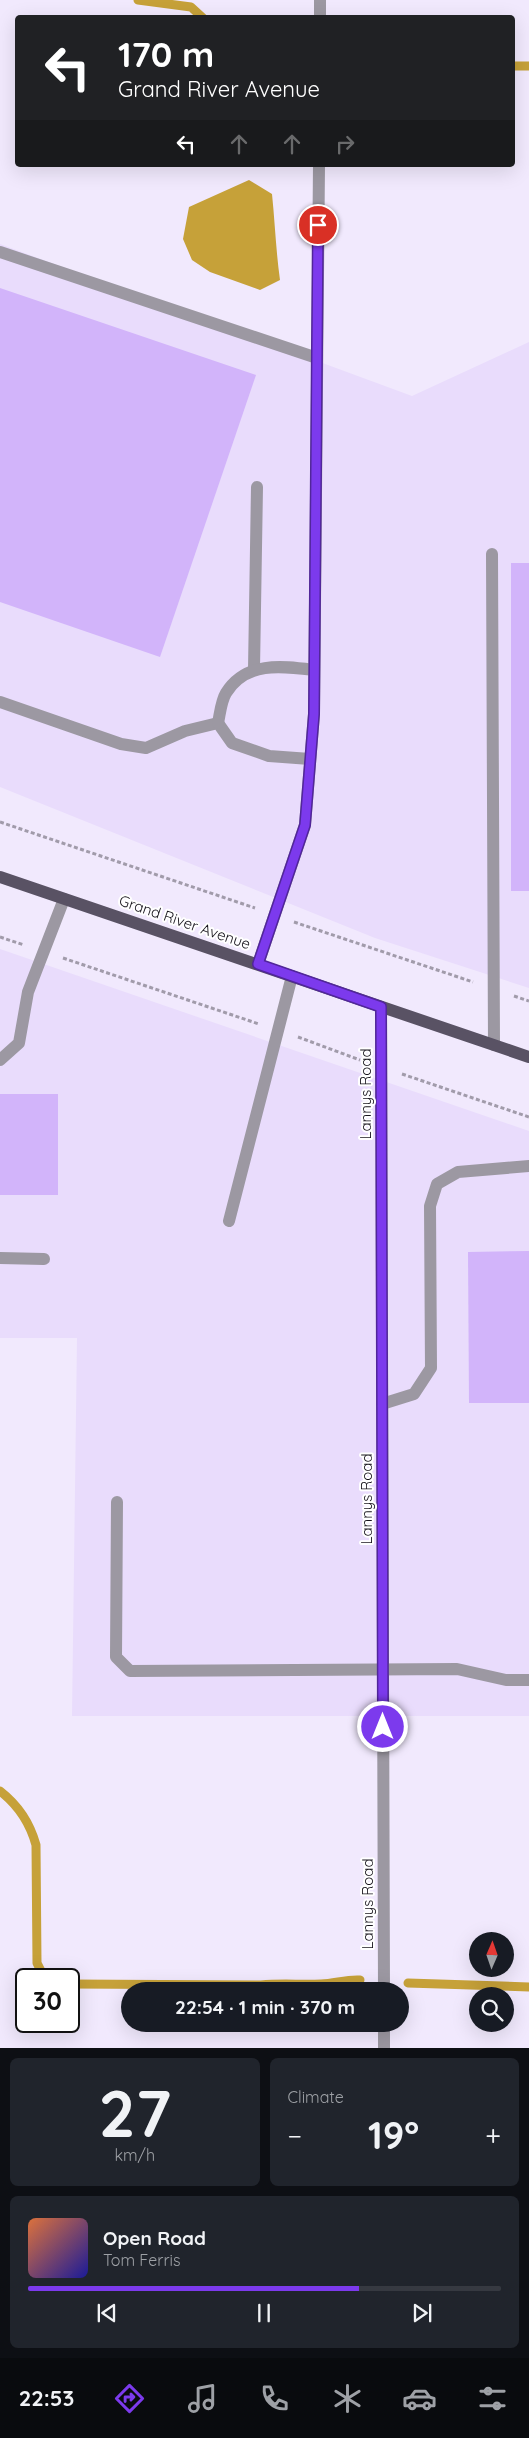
<!DOCTYPE html>
<html lang="en">
<head>
<meta charset="utf-8">
<style>
	:root { --surface:#171b24; --page:#20242c; --text:#f1f3f6; --muted:#9ea1a6; --line:#363941; --accent:#7c3aed }
	body { margin:0; font-family:Quicksand,sans-serif; background:var(--page); color:var(--text); height:100vh; display:flex; flex-direction:column; font-size:19px; white-space:nowrap }
	* { box-sizing:border-box; margin:0 }
	p { font-size:16px; color:var(--muted) }
	.icon { flex:none; width:28px; height:28px; fill:none; stroke:currentColor; stroke-width:2; stroke-linecap:round; stroke-linejoin:round }
	.map { position:relative; height:2048px; overflow:hidden }
	.sheet { display:flex; flex-direction:column; gap:10px; padding:10px; background:#0d0f14; flex:1 }
	.sheet>* { flex:none }
	.guide { position:absolute; left:15px; top:15px; width:500px; height:152px; border-radius:5px; box-shadow:0 5px 20px #0002; background:#202124; color:#fff; overflow:hidden }
	.needle { width:32px; rotate:2deg }
	.fabs { position:absolute; left:469px; top:1932px; display:grid; gap:10px }
	.fabs a { display:grid; place-items:center; width:45px; height:45px; border-radius:50%; background:var(--surface); box-shadow:0 5px 20px #0002; font-size:25px }
	.speed { position:absolute; left:15px; top:1968px; display:flex; gap:10px; font-size:25px; font-weight:700; text-align:center }
	.speed>* { display:grid; place-content:center; width:65px; height:65px; border-radius:50%; background:var(--surface); box-shadow:0 5px 20px #0002; line-height:1 }
	.speed .limit { border:2px solid #111; border-radius:8px; background:#fff; color:#111 }
	.pin { position:absolute; display:grid; place-items:center; width:42px; height:42px; color:#fff; margin:-21px; border:2px solid #fff; border-radius:50%; box-shadow:0 1px 5px #0007 }
	.me { position:absolute; width:55px; margin:-28px; rotate:0deg; stroke-linejoin:round; filter:drop-shadow(0 0 4px #0008) }
	.turn { display:flex; align-items:center; gap:18px; height:105px; padding:0 20px; font-size:22px }
	.turn .icon { width:65px; height:65px; stroke-width:2.5 }
	.turn b { display:block; font-size:35px; line-height:42px }
	.lanes { display:flex; align-items:center; height:48px; padding:0 20px; background:#0003; justify-content:center; gap:25px; direction:ltr }
	.lanes .off { opacity:.35 }
	.big { font-size:38px; font-weight:700; line-height:1.1 }
	.sheet .card { flex:1; display:flex; flex-direction:column; justify-content:center; gap:8px; min-width:0; padding:0 18px; border-radius:8px; background:var(--page) }
	.sheet .dial { align-items:center; gap:0 }
	.dial b { font-size:65px; line-height:1 }
	.song { display:flex; align-items:center; gap:15px }
	.cover { width:60px; height:60px; border-radius:8px; background:linear-gradient(135deg,hsl(20 70% 55%),hsl(240 70% 35%)) }
	.played { height:5px; border-radius:2px; background:linear-gradient(90deg,var(--accent) 70%,var(--line) 70%) }
	.keys { display:flex; justify-content:space-around; direction:ltr }
	.heat { display:flex; justify-content:space-between; align-items:center; font-size:28px; direction:ltr }
	.sheet .tiles { flex:1; display:grid; gap:10px; grid-template-columns:1fr 1fr }
	.card:last-child { grid-column:span 2 }
	.trip { position:absolute; left:121px; top:1982px; width:288px; height:50px; border-radius:25px; background:var(--surface); box-shadow:0 5px 20px #0002; font-weight:700; line-height:50px; text-align:center }
	.menu { display:flex; height:80px; justify-content:space-around; align-items:center; background:#090b0e; color:var(--muted) }
	.menu .icon { width:35px; height:35px }
	.menu .on { color:var(--accent) }
	.menu b { font-size:22px; color:var(--text) }
	.map>svg:first-child { display:block }
	.built { fill:#e9dcfc }
	.water { fill:#c6a139 }
	.lines { fill:none; stroke-linecap:round; stroke-linejoin:round }
	.stream { stroke:#c6a139; stroke-width:9 }
	.building { fill:#d2b4fa }
	.path { stroke:#a19baa; stroke-width:3; stroke-dasharray:4 2.5; stroke-linecap:butt }
	.minor { stroke:#9c98a2; stroke-width:12 }
	.major { stroke:#595264; stroke-width:12 }
	.route-casing { stroke:#51269a; stroke-width:12 }
	.route { stroke:#7c3aed; stroke-width:9 }
	.labels { text-anchor:middle; dominant-baseline:central; stroke-width:4; stroke-linejoin:round; paint-order:stroke }
	.street-label { font-size:15px; fill:#16131b; stroke:#fff }
</style>
</head>
<body>
<div class="map">
<svg width="529" height="2048" viewBox="0 0 529 2048">
	<rect width="100%" height="100%" fill="#f1e9fd"/>
	<!-- built -->
	<g class="built">
		<polygon points="0,244 412,396 529,342 529,988 375,938 0,787"/>
		<polygon points="0,949 529,1131 529,1716 72,1716 77,1338 0,1338"/>
	</g>
	<!-- water -->
	<path class="water" d="M249,180L272,194C275,223 276,252 280,280L260,290L210,272L192,260L183,239L189,207Z"/>
	<g class="lines">
		<!-- stream -->
		<g class="stream">
			<polyline points="138,0 191,7 203,18"/>
			<polyline points="512,66 529,66"/>
			<path d="M0,1791C18,1805 30,1823 36,1845L37,1963L45,1979"/>
			<polyline points="408,1983 529,1987"/>
			<path d="M69,1984L261,1985C282,1983 301,1985 321,1984C334,1984 346,1979 360,1980"/>
		</g>
	</g>
	<!-- building -->
	<g class="building">
		<polygon points="0,288 256,375 160,657 0,602"/>
		<rect x="511" y="563" width="18" height="328"/>
		<rect x="0" y="1094" width="58" height="101"/>
		<polygon points="529,1251 529,1403 469,1403 468,1252"/>
	</g>
	<g class="lines">
		<!-- path -->
		<g class="path">
			<polyline points="0,822 255,908"/>
			<polyline points="294,922 473,982"/>
			<polyline points="0,937 24,945"/>
			<polyline points="63,958 259,1024"/>
			<polyline points="514,996 529,1001"/>
			<polyline points="298,1037 360,1060"/>
			<polyline points="402,1074 529,1117"/>
		</g>
		<!-- minor -->
		<g class="minor">
			<polyline points="320,18 320,0"/>
			<polyline points="0,252 317,358"/>
			<polyline points="492,554 494,1045"/>
			<polyline points="254,669 257,487"/>
			<polyline points="0,702 121,744 146,748 185,731 218,723 232,743 269,756 310,759"/>
			<path d="M218,723C220,714 221,701 226,693C246,661 282,666 314,670"/>
			<polyline points="258,964 305,825 314,714 319,165"/>
			<polyline points="381,1007 384,1991"/>
			<polyline points="0,1060 19,1043 28,992 64,899"/>
			<polyline points="229,1221 292,976"/>
			<polyline points="0,1258 44,1259"/>
			<polyline points="382,1404 414,1394 431,1368 430,1206 437,1184 458,1172 529,1166"/>
			<polyline points="117,1502 116,1657 130,1671 457,1669 506,1680 529,1680"/>
			<polyline points="384,2024 384,2048"/>
		</g>
		<!-- major -->
		<polyline class="major" points="0,877 529,1057"/>
	</g>
	<g class="lines">
		<defs>
			<polyline id="route" points="318,225 314,714 305,825 258,964 381,1007 383,1727"/>
		</defs>
		<!-- route casing -->
		<use href="#route" class="route-casing"/>
		<!-- route -->
		<use href="#route" class="route"/>
	</g>
	<g class="labels">
		<!-- street labels -->
		<g class="street-label">
			<text transform="translate(185 922) rotate(19)">Grand River Avenue</text>
			<text transform="translate(365 1094) rotate(-90)">Lannys Road</text>
			<text transform="translate(366 1499) rotate(-90)">Lannys Road</text>
			<text transform="translate(367 1904) rotate(-90)">Lannys Road</text>
		</g>
	</g>
</svg>
<div class="fabs">
<a><svg class="needle" viewBox="-14 -14 28 28"><path d="M0-13l5 13h-10z" fill="#e53935"/><path d="M0 13l5-13h-10z" fill="#9ea1a6"/></svg></a>
<a><svg class="icon" aria-label="search" viewBox="0 0 24 24"><circle cx="10" cy="10" r="6"/><path d="M15 15l6 6"/></svg></a>
</div>
<div class="speed"><div class="limit">30</div></div>
<div class="pin" style="left:318px;top:225px;background:#d93025"><svg class="icon" aria-label="arrive" viewBox="0 0 24 24"><path d="M6 21V4h12l-3 4 3 4H6"/></svg></div>
<svg class="me" style="left:383px;top:1727px" viewBox="-20 -20 40 40"><circle r="17" fill="#7c3aed" stroke="#fff" stroke-width="3"/><path d="M0-11L8 9 0 5-8 9z" fill="#fff"/></svg>
<div class="trip">22:54 · 1 min · 370 m</div>
<div class="guide">
<div class="turn"><svg class="icon" aria-label="left" viewBox="0 0 24 24"><path d="M17 20v-9H6M10 6l-5 5 5 5"/></svg><div><b>170 m</b>Grand River Avenue</div></div>
<div class="lanes"><svg class="icon" aria-label="left" viewBox="0 0 24 24"><path d="M17 20v-9H6M10 6l-5 5 5 5"/></svg><svg class="icon off" aria-label="ahead" viewBox="0 0 24 24"><path d="M12 20V5M6 11l6-6 6 6"/></svg><svg class="icon off" aria-label="ahead" viewBox="0 0 24 24"><path d="M12 20V5M6 11l6-6 6 6"/></svg><svg class="icon off" aria-label="right" viewBox="0 0 24 24"><path d="M7 20v-9h11M14 6l5 5-5 5"/></svg></div>
</div>
</div>
<section class="sheet">
<div class="tiles">
<div class="card dial"><b>27</b><p>km/h</p></div>
<div class="card"><p>Climate</p>
<div class="heat"><a>−</a><b class="big">19°</b><a>+</a></div>
</div>
<div class="card">
<div class="song"><i class="cover"></i><div><b>Open Road</b><p>Tom Ferris</p></div></div>
<div class="played"></div>
<div class="keys"><svg class="icon" aria-label="previous" viewBox="0 0 24 24"><path d="M18 5L8 12l10 7zM5 5v14"/></svg><svg class="icon" aria-label="pause" viewBox="0 0 24 24"><path d="M8 5v14M16 5v14"/></svg><svg class="icon" aria-label="next" viewBox="0 0 24 24"><path d="M6 5l10 7-10 7zM19 5v14"/></svg></div>
</div>
</div>
</section>
<nav class="menu">
<b>22:53</b>
<svg class="icon on" aria-label="directions" viewBox="0 0 24 24"><path d="M12 3l9 9-9 9-9-9zM9 14v-3h6M13 9l2 2-2 2"/></svg>
<svg class="icon" aria-label="music" viewBox="0 0 24 24"><path d="M9 18V5l10-2v13"/><circle cx="6" cy="18" r="3"/><circle cx="16" cy="16" r="3"/></svg>
<svg class="icon" aria-label="phone" viewBox="0 0 24 24"><path d="M5 4h4l2 5-3 2q2 4 5 5l2-3 5 2v4C11 20 4 13 5 4z"/></svg>
<svg class="icon" aria-label="climate" viewBox="0 0 24 24"><path d="M12 3v18M4 7l16 10M4 17L20 7"/></svg>
<svg class="icon" aria-label="car" viewBox="0 0 24 24"><path d="M5 17H2v-5l4-1 3-4h7l3 4 3 1v5h-3M9 17h6M6 11h13"/><circle cx="7" cy="17" r="2"/><circle cx="17" cy="17" r="2"/></svg>
<svg class="icon" aria-label="filters" viewBox="0 0 24 24"><path d="M4 7h16M4 17h16"/><circle cx="9" cy="7" r="2"/><circle cx="15" cy="17" r="2"/></svg>
</nav>
</body>
</html>
